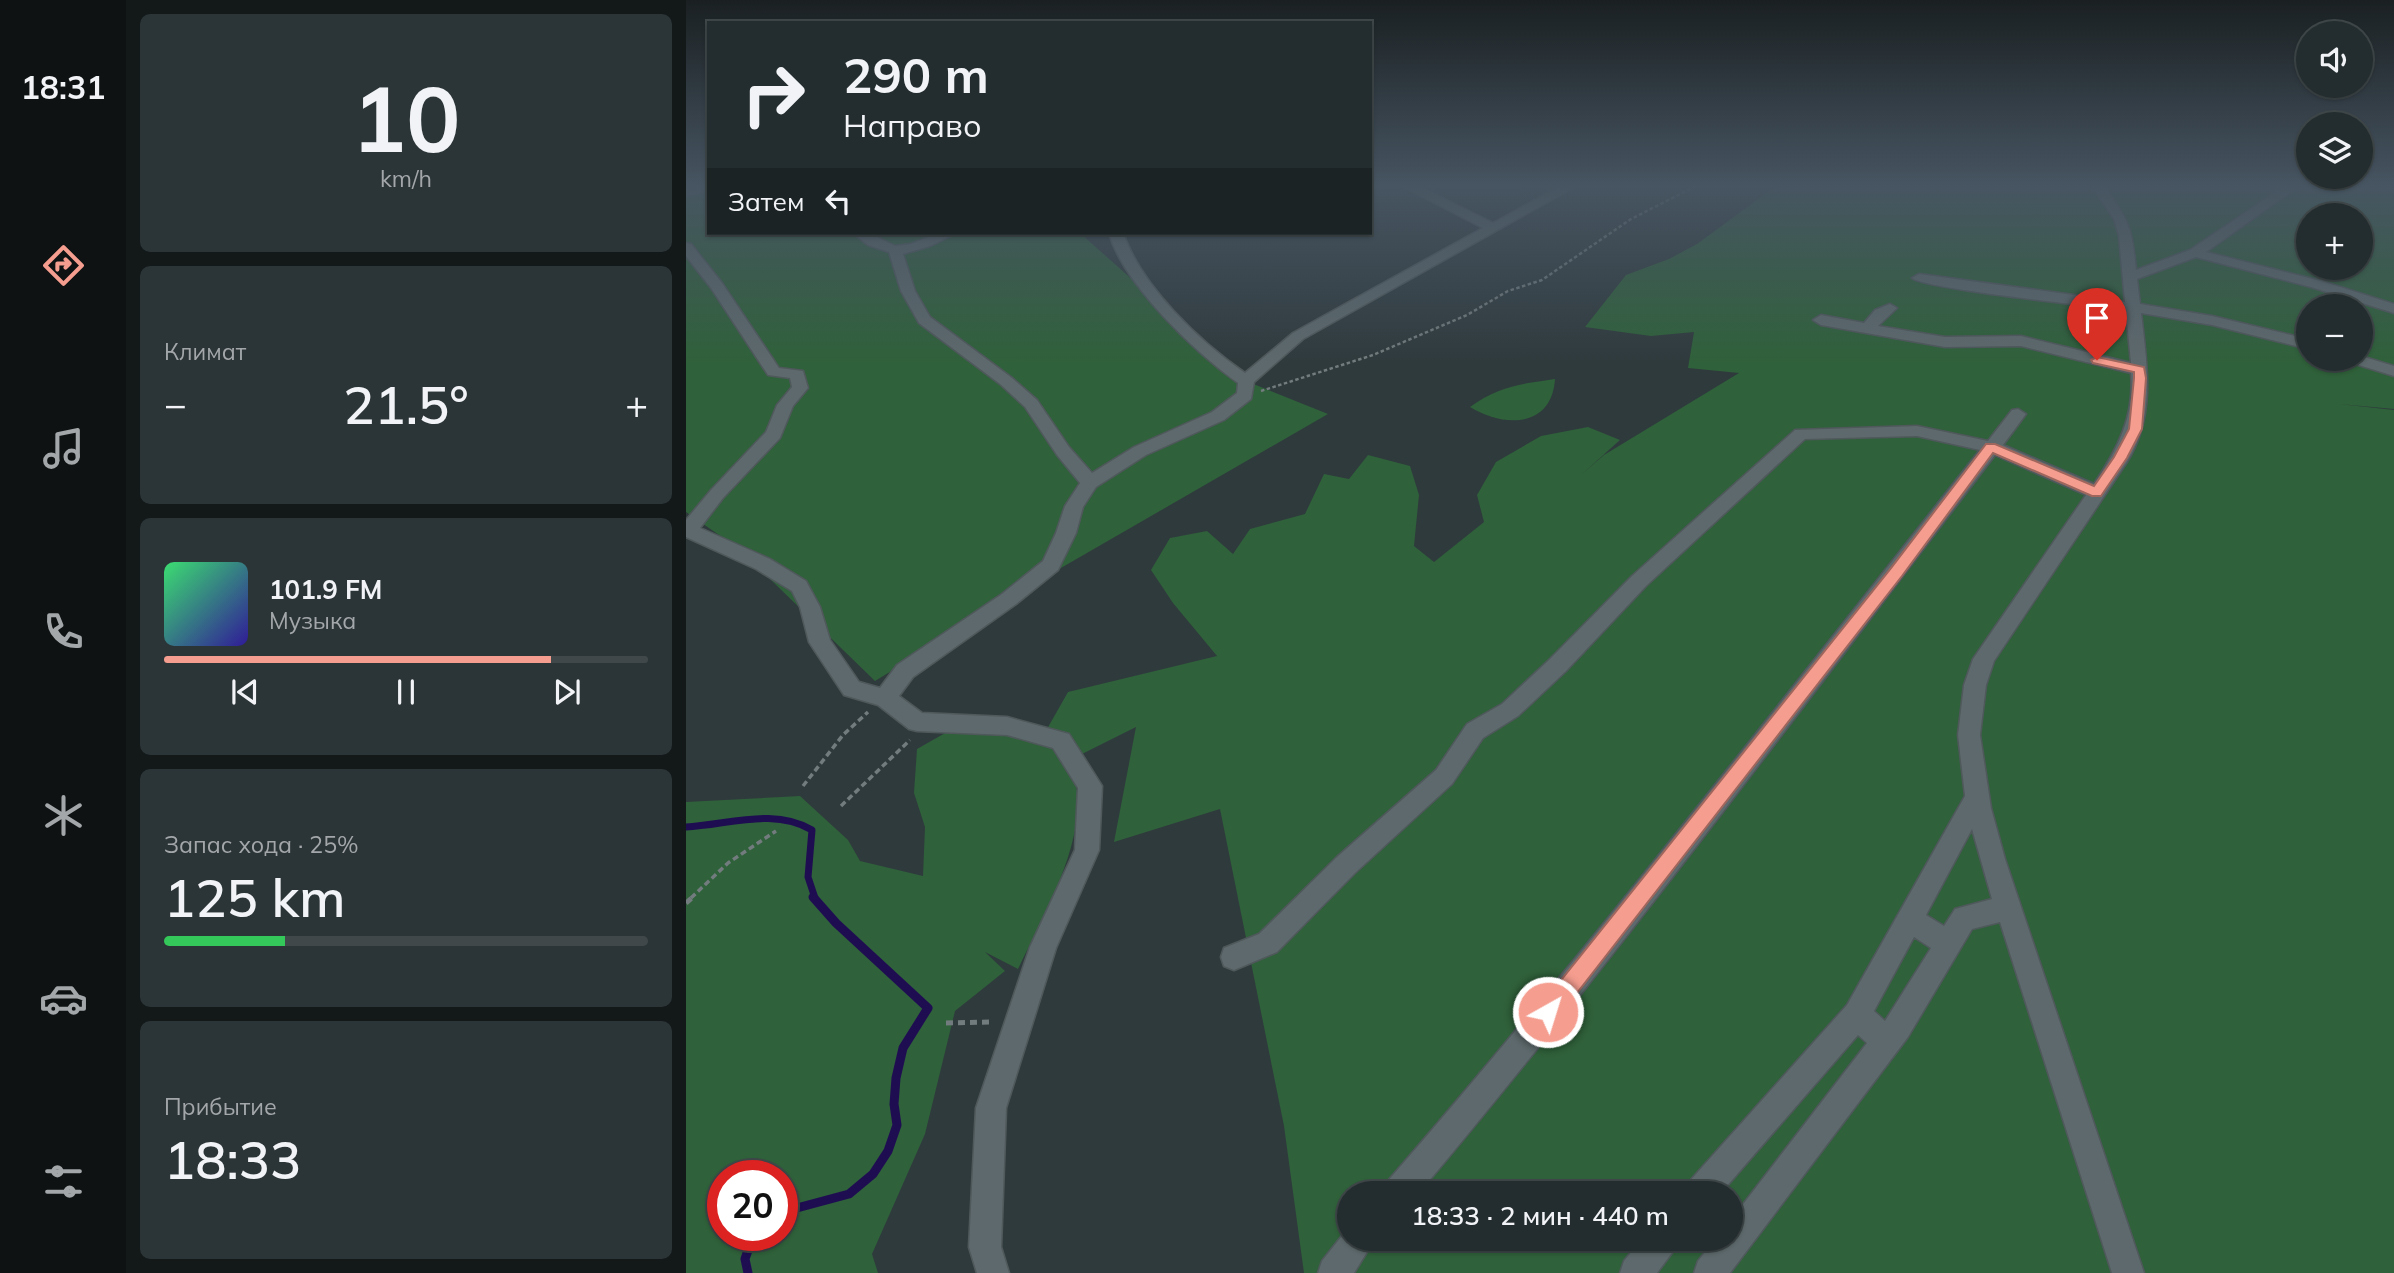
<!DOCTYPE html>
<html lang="ru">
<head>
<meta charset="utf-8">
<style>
	:root { --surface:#232c2e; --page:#2b3436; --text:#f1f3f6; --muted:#a3a7aa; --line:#40484a; --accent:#f59d8f }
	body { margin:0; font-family:Mulish,sans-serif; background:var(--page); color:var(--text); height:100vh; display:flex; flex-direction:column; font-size:26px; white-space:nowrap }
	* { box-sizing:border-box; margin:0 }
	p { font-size:23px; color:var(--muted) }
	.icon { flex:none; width:38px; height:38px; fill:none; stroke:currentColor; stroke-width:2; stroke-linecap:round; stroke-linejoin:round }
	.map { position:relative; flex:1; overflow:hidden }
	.panel { display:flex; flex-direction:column; gap:14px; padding:14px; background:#131819; width:560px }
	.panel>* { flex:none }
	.banner { position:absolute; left:21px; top:21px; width:665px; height:214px; border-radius:0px; box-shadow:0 2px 5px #0004,0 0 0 2px var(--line); background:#232c2e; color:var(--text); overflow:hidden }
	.buttons { position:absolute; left:1610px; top:21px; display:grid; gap:14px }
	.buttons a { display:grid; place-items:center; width:77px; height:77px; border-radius:50%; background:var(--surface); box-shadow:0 2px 5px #0004,0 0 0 2px var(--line); font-size:35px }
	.speed { position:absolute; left:21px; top:1160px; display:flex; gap:14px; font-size:35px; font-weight:700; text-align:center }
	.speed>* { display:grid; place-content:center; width:91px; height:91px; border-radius:50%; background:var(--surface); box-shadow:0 2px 5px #0004,0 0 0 2px var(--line); line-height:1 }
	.speed .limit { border:10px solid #d22; background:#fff; color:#111 }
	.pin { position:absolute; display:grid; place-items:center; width:60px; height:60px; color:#fff; margin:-72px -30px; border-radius:50% 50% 50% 0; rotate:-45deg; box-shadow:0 0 7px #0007 }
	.pin .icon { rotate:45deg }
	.me { position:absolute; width:77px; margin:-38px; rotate:39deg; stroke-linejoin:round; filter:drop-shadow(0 0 5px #0008) }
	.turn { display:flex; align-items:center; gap:24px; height:147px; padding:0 21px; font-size:32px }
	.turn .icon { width:91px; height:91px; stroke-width:2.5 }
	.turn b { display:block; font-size:49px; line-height:60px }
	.then { display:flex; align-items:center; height:66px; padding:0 21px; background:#0003; gap:14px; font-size:26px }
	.big { font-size:52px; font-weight:600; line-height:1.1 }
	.panel .tile { flex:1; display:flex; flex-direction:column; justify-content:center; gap:10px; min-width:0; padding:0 24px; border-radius:10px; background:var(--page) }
	.panel .dial { align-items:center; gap:0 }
	.dial b { font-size:91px; line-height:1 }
	.song { display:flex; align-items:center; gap:21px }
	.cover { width:84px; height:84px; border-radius:10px; background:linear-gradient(135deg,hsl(140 70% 55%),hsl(250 70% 35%)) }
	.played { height:7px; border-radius:4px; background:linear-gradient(90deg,var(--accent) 80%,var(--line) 80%) }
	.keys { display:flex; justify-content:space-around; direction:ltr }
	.heat { display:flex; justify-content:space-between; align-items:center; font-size:38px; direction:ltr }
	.charge { height:10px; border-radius:5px; background:linear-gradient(90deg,#34c759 25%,var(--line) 0) }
	.trip { position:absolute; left:651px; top:1181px; width:406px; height:70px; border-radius:35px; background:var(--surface); box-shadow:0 2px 5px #0004,0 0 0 2px var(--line); font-weight:600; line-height:70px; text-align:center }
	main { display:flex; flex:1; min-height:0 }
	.dock { display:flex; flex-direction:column; width:126px; justify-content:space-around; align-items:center; background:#0e1212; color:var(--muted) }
	.dock .icon { width:49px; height:49px }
	.dock .on { color:var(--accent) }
	.dock b { font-size:32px; color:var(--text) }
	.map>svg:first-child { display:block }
	.green { fill:#2f613a; fill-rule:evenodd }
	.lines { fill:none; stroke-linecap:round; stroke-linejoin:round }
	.stream-far1 { stroke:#1f0d52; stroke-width:7 }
	.stream { stroke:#1f0d52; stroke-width:9 }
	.minor-casing { stroke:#4f585b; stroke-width:3 }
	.path-far2 { stroke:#727b7d; stroke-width:2.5; stroke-dasharray:3.5 2.5; stroke-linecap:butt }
	.path-far1 { stroke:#727b7d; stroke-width:3.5; stroke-dasharray:6 3.5; stroke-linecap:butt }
	.path { stroke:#727b7d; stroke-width:5; stroke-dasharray:7 5; stroke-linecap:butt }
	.minor { fill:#5d696c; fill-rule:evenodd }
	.route { fill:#f59d8f; stroke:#9f665d; stroke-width:2 }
</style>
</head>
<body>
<main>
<nav class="dock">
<b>18:31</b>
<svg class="icon on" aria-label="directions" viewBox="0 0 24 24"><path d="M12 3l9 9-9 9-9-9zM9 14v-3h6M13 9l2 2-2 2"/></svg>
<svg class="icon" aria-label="music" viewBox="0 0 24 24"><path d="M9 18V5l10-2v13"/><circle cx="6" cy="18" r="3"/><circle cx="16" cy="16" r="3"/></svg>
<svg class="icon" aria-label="phone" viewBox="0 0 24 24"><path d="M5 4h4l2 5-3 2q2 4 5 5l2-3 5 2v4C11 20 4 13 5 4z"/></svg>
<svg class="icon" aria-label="climate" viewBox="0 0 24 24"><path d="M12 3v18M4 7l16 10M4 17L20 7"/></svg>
<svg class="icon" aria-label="car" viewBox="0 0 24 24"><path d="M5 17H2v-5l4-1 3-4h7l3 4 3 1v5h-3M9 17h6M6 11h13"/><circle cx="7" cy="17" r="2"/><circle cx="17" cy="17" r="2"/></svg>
<svg class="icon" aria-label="filters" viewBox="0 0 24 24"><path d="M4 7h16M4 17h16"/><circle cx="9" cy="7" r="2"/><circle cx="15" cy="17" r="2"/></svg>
</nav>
<section class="panel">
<div class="tile dial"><b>10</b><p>km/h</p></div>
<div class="tile"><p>Климат</p>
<div class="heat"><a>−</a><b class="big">21.5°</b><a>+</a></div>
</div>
<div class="tile">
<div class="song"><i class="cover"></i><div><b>101.9 FM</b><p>Музыка</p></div></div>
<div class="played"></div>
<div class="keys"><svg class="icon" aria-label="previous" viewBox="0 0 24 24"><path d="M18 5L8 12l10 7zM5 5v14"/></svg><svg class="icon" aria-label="pause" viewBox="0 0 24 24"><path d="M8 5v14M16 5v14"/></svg><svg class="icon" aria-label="next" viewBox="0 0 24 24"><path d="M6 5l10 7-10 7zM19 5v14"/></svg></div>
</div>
<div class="tile"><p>Запас хода · 25%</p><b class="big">125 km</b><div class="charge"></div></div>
<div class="tile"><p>Прибытие</p><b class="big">18:33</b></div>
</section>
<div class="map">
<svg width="1708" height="1273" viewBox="0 0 1708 1273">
	<rect width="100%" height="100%" fill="#2f3a3d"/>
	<!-- green -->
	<g class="green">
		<polygon points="0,186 23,186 23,233 394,233 560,381 642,414 368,572 189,681 53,549 0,512"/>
		<path d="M1090,186H1255V189L1258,186H1708V409L1653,404L1708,410V1273H618L598,1126L534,809L428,842L450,727L386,759L378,750C382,762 388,774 390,786C401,841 355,921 332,969L299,952L319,971L269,1011L239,1134L186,1254L192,1273H0V802L114,796L162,840L174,861L237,876L239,827L228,793L231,749L275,724L361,729L382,692L531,656L487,603L465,570L484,538L521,531L547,554L564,529L619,514L638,474L663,479L682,455L724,466L733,495L728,546L748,562L798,522L791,495L810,462L855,436L902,427L934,440L895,475L918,455L1053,373L1002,368L1008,332L965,336L899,327L940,275L983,259L1011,244ZM1622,215H1675V268H1622ZM1622,306H1675V359H1622ZM37,1176H96V1236H37ZM663,1194H1045V1239H663Z"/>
		<path d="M869,379C866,428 818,428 784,407C813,386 835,384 869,379Z"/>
	</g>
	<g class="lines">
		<!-- stream-far1 -->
		<path class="stream-far1" d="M0,827C42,825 88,807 126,830L122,877L129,898"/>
		<!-- stream -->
		<g class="stream">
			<polyline points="96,1212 163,1194 187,1174 202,1151 211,1125 208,1104 210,1078 217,1048 242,1008 150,923 127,897"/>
			<polyline points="62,1273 59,1259 67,1236"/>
		</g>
		<defs>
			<g id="minor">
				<polygon points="9,186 23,186 23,190 0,196 0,188"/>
				<path d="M716,186H732L807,223L875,186H890L617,339L568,382L565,399L538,420L460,455L410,487L397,507L390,533L372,570L330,604L227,677L213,696L236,713L321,717L383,734L416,786L413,850L370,948L320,1108L315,1247L323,1273H291L283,1247L290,1108L344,947L389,850L392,788L367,748L321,735L231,731L223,729L192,705L158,695L123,642L114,607L106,591L70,569L0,537V520L25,490L80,432L91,405L106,387L104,378L82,375L25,288L0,256V243L5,244L36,283L93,368L117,371L122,388L107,406L94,438L37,498L14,528L84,559L120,581L134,607L144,640L173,682L194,688L211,665L316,594L357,561L370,533L379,506L394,483L371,455L339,407L314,384L233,323L215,291L203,252L182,245L167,233H183L209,246L225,244L253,233H271L244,246L217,254L229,291L244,317L326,378L351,400L383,447L406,473L448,447L526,412L551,393L552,383C509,352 438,285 423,233H437C456,287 513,341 559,373L607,333L797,228Z"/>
				<path d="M1406,186H1418C1443,221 1446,227 1450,270L1504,250L1599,186H1613L1520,252L1635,281L1708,304V313L1625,287L1510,257L1451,279L1454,304L1526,316L1622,339V349L1526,325L1455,313C1461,364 1470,416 1441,462L1308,661L1300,685L1294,735L1305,808L1319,859L1458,1273H1426L1314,922L1286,929L1222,1037L1044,1273H1008L1012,1261L1030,1239H1045V1220L1181,1043L1172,1035L1034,1194H998L1002,1183L1161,1005L1279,796L1272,735L1278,685L1287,659L1400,495L1309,455C1119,703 933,955 732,1194H696L700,1183C906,946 1099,696 1294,450L1231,436L1119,439L960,586L880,671L832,716L797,738L766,784L669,873L591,952L548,970L538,966L535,957L538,948L573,934L651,857L750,770L781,724L816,704L864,659L946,576L1109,430L1231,426L1302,441L1326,410L1332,409L1340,414L1317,445L1408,484C1431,450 1449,416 1445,373L1335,346L1259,347L1135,325L1127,320L1135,315L1178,323L1189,310L1204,304L1211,308L1192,326L1259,337L1335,336L1445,363L1440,311C1410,306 1238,289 1226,278L1233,274L1439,302L1433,236L1428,219ZM1286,829L1306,899L1269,909L1258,926L1240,915ZM1228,937L1245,948L1199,1021L1188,1011Z"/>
				<polygon points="1675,356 1708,366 1708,376 1663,362 1661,359 1675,359"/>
				<polygon points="663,1227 663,1239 689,1239 668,1273 632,1273 636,1261"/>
				<polygon points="956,1239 993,1239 988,1250 971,1273 934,1273 938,1261"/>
			</g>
		</defs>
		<!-- minor casing -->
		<use href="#minor" class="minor-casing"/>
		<!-- path-far2 -->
		<polyline class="path-far2" points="575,391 687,355 781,315 822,291 856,280 945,219 1010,186"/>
		<!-- path-far1 -->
		<g class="path-far1">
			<polyline points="117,786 157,735 182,712"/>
			<polyline points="155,806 224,740"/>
			<polyline points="5,898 42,863 90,831"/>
		</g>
		<!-- path -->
		<g class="path">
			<polyline points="0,903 7,897"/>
			<polyline points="260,1023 308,1022"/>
		</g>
		<!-- minor -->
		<use href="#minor" class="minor"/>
	</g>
	<!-- sky -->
	<linearGradient id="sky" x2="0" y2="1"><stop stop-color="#1a2022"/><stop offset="0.51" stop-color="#475562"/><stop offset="1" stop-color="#475562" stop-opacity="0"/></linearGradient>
	<rect width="1708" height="364" fill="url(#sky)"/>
	<!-- route -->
	<polygon class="route" points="1411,357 1458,367 1460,378 1456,429 1441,458 1415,496 1406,496 1307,453 1216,576 870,1020 862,1023 855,1020 851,1012 855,1005 1205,568 1300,444 1309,444 1408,486 1428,457 1443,429 1448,378 1448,372 1407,363 1405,360"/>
</svg>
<div class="buttons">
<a><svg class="icon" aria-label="sound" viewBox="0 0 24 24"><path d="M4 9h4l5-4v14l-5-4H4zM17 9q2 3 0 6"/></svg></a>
<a><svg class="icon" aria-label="layers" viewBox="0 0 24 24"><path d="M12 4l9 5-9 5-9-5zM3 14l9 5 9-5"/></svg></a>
<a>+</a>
<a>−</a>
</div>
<div class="speed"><div class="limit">20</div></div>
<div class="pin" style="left:1411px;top:360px;background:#d93025"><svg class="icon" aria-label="arrive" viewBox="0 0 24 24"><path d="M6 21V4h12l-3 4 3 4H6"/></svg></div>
<svg class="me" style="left:862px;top:1012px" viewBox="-20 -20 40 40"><circle r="17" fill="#f59d8f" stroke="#fff" stroke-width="3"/><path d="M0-11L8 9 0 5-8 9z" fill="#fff"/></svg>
<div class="trip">18:33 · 2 мин · 440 m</div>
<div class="banner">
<div class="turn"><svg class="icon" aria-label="right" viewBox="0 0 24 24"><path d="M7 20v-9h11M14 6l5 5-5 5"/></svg><div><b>290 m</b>Направо</div></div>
<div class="then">Затем<svg class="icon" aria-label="left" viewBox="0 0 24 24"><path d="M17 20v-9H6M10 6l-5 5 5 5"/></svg></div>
</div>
</div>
</main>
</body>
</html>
